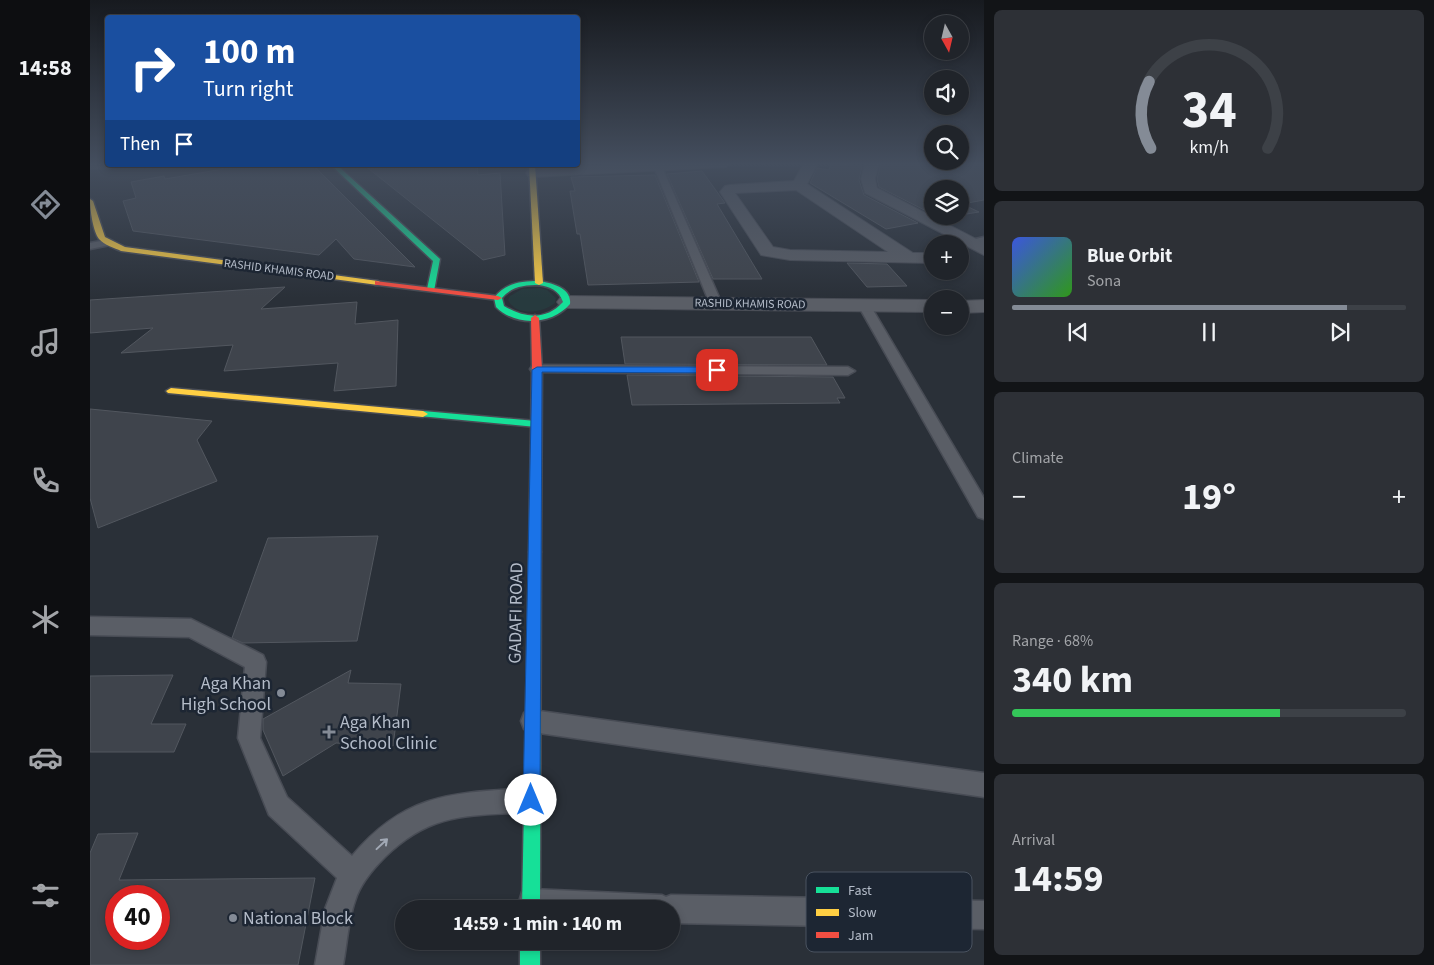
<!DOCTYPE html>
<html lang="en">
<head>
<meta charset="utf-8">
<style>
	:root { --surface:#20242a; --page:#2d3036; --text:#f1f3f6; --muted:#a2a4a8; --line:#3d4147; --accent:#848b96 }
	body { margin:0; font-family:"Source Sans 3",sans-serif; background:var(--page); color:var(--text); height:100vh; display:flex; flex-direction:column; font-size:19px; white-space:nowrap }
	* { box-sizing:border-box; margin:0 }
	p { font-size:16px; color:var(--muted) }
	.icon { flex:none; width:28px; height:28px; fill:none; stroke:currentColor; stroke-width:2; stroke-linecap:round; stroke-linejoin:round }
	.map { position:relative; flex:1; overflow:hidden }
	.details { display:flex; flex-direction:column; gap:10px; padding:10px; background:#121417; width:450px }
	.details>* { flex:none }
	.top-card { position:absolute; left:15px; top:15px; width:475px; height:152px; border-radius:5px; box-shadow:0 2px 8px #0003,0 0 0 1px var(--line); background:#1a4fa0; color:#fff; overflow:hidden }
	.needle { width:32px; rotate:172deg }
	.fabs { position:absolute; left:834px; top:15px; display:grid; gap:10px }
	.fabs a { display:grid; place-items:center; width:45px; height:45px; border-radius:50%; background:var(--surface); box-shadow:0 2px 8px #0003,0 0 0 1px var(--line); font-size:25px }
	.speed { position:absolute; left:15px; top:885px; display:flex; gap:10px; font-size:25px; font-weight:700; text-align:center }
	.speed>* { display:grid; place-content:center; width:65px; height:65px; border-radius:50%; background:var(--surface); box-shadow:0 2px 8px #0003,0 0 0 1px var(--line); line-height:1 }
	.speed .limit { border:8px solid #d22; background:#fff; color:#111 }
	.pin { position:absolute; display:grid; place-items:center; width:42px; height:42px; color:#fff; margin:-21px; border-radius:10px; box-shadow:0 2px 8px #0006 }
	.me { position:absolute; width:55px; margin:-28px; rotate:0deg; stroke-linejoin:round; filter:drop-shadow(0 0 4px #0008) }
	.turn { display:flex; align-items:center; gap:18px; height:105px; padding:0 15px; font-size:22px }
	.turn .icon { width:65px; height:65px; stroke-width:2.5 }
	.turn b { display:block; font-size:35px; line-height:42px }
	.then { display:flex; align-items:center; height:48px; padding:0 15px; background:#0003; gap:10px; font-size:19px }
	.big { font-size:38px; font-weight:700; line-height:1.1 }
	.details .widget { flex:1; display:flex; flex-direction:column; justify-content:center; gap:8px; min-width:0; padding:0 18px; border-radius:8px; background:var(--page) }
	.details .dial { align-items:center; gap:0 }
	.dial svg { height:130px; overflow:visible; fill:none; stroke:var(--line); stroke-width:7; stroke-linecap:round; text-anchor:middle }
	.dial text { fill:var(--text); stroke:none }
	.song { display:flex; align-items:center; gap:15px }
	.cover { width:60px; height:60px; border-radius:8px; background:linear-gradient(135deg,hsl(230 70% 55%),hsl(110 70% 35%)) }
	.played { height:5px; border-radius:2px; background:linear-gradient(90deg,var(--accent) 85%,var(--line) 85%) }
	.keys { display:flex; justify-content:space-around; direction:ltr }
	.heat { display:flex; justify-content:space-between; align-items:center; font-size:28px; direction:ltr }
	.charge { height:8px; border-radius:4px; background:linear-gradient(90deg,#34c759 68%,var(--line) 0) }
	.trip { position:absolute; left:305px; top:900px; width:285px; height:50px; border-radius:25px; background:var(--surface); box-shadow:0 2px 8px #0003,0 0 0 1px var(--line); font-weight:700; line-height:50px; text-align:center }
	main { display:flex; flex:1; min-height:0 }
	.tab-bar { display:flex; flex-direction:column; width:90px; justify-content:space-around; align-items:center; background:#0d0e11; color:var(--muted) }
	.tab-bar .icon { width:35px; height:35px }
	.tab-bar .selected { color:var(--accent) }
	.tab-bar b { font-size:22px; color:var(--text) }
	.map>svg:first-child { display:block }
	.green { fill:#273a3e }
	.building { fill:#3f444c; stroke:#52575f; fill-rule:evenodd }
	.lines { fill:none; stroke-linecap:round; stroke-linejoin:round }
	.lane-casing { stroke:#484c55; stroke-width:3 }
	.street-casing { stroke:#484c55; stroke-width:2 }
	.fast-casing { stroke:#484c55; stroke-width:3 }
	.slow-casing { stroke:#484c55; stroke-width:3 }
	.jam-casing { stroke:#484c55; stroke-width:3 }
	.lane { fill:#5a5e66; fill-rule:evenodd }
	.street { fill:#5a5e66; fill-rule:evenodd }
	.fast { fill:#16e098; fill-rule:evenodd }
	.slow { fill:#ffcf43; fill-rule:evenodd }
	.jam { fill:#f24e42; fill-rule:evenodd }
	.oneway { stroke:#a2a9b5 }
	.route { fill:#1a73e8; stroke:#114b97 }
	.poi-dot { fill:#848b96; stroke:#1d2633; stroke-width:2 }
	.labels { text-anchor:middle; dominant-baseline:central; stroke-width:5; stroke-linejoin:round; paint-order:stroke }
	.far-street-label { font-size:12px; fill:#b4bcc9; stroke:#1d2633 }
	.near-street-label { font-size:18px; fill:#b4bcc9; stroke:#1d2633 }
	.near-poi-label { font-size:18px; fill:#b4bcc9; stroke:#1d2633; text-anchor:start }
	.key { fill:#1d2633; stroke:#4a5360; stroke-width:1 }
	.key-label { font-size:14px; fill:#b4bcc9 }
</style>
</head>
<body>
<main>
<nav class="tab-bar">
<b>14:58</b>
<svg class="icon selected" aria-label="directions" viewBox="0 0 24 24"><path d="M12 3l9 9-9 9-9-9zM9 14v-3h6M13 9l2 2-2 2"/></svg>
<svg class="icon" aria-label="music" viewBox="0 0 24 24"><path d="M9 18V5l10-2v13"/><circle cx="6" cy="18" r="3"/><circle cx="16" cy="16" r="3"/></svg>
<svg class="icon" aria-label="phone" viewBox="0 0 24 24"><path d="M5 4h4l2 5-3 2q2 4 5 5l2-3 5 2v4C11 20 4 13 5 4z"/></svg>
<svg class="icon" aria-label="climate" viewBox="0 0 24 24"><path d="M12 3v18M4 7l16 10M4 17L20 7"/></svg>
<svg class="icon" aria-label="car" viewBox="0 0 24 24"><path d="M5 17H2v-5l4-1 3-4h7l3 4 3 1v5h-3M9 17h6M6 11h13"/><circle cx="7" cy="17" r="2"/><circle cx="17" cy="17" r="2"/></svg>
<svg class="icon" aria-label="filters" viewBox="0 0 24 24"><path d="M4 7h16M4 17h16"/><circle cx="9" cy="7" r="2"/><circle cx="15" cy="17" r="2"/></svg>
</nav>
<div class="map">
<svg width="894" height="965" viewBox="0 0 894 965">
	<rect width="100%" height="100%" fill="#2a3038"/>
	<!-- green -->
	<path class="green" d="M450,288L457,290L466,298L465,303C453,313 426,317 418,300L420,296L432,289Z"/>
	<!-- building -->
	<g class="building">
		<polygon points="741,163 772,166 769,180 774,195 828,223 796,229 720,183 727,168 739,170"/>
		<polygon points="791,163 894,163 894,200 872,204 889,212 870,215 870,189 842,189 842,214 789,187 787,179"/>
		<polygon points="223,165 325,267 264,259 246,239 229,255 43,231 33,201 46,198 41,182 74,176 75,179 133,169 132,167"/>
		<polygon points="274,165 387,165 388,175 410,173 415,255 393,260"/>
		<polygon points="612,171 635,203 627,204 672,279 623,279 577,174"/>
		<polygon points="565,175 609,282 498,285 490,234 487,234 480,191 485,191 481,177"/>
		<polygon points="757,263 797,264 817,286 777,287"/>
		<polygon points="195,287 171,309 267,302 265,324 308,320 306,386 244,391 248,363 134,371 143,345 31,353 63,328 0,333 0,300"/>
		<polygon points="531,337 721,337 737,365 535,364"/>
		<polygon points="537,375 743,377 755,398 747,398 750,403 542,405"/>
		<polygon points="0,409 122,421 107,440 127,481 8,528 0,498"/>
		<polygon points="288,536 267,641 153,643 142,638 178,538"/>
		<polygon points="261,670 258,683 311,684 303,746 246,743 193,776 173,730 173,719"/>
		<polygon points="83,675 61,724 96,724 84,752 0,752 0,676"/>
		<path d="M48,833L29,880L225,878L208,965H0V853L8,834ZM26,896H69V939H26Z"/>
	</g>
	<g class="lines">
		<defs>
			<g id="lane">
				<polygon points="565,165 572,167 632,304 630,306 626,308 620,304 564,167"/>
				<polygon points="894,237 894,243 881,246 876,243 877,241"/>
				<polygon points="16,240 20,241 20,245 0,249 0,243"/>
				<polygon points="774,301 780,305 894,498 894,519 888,517 768,305"/>
				<polygon points="447,365 758,367 765,371 758,375 442,372 440,369 442,366"/>
				<path d="M0,617L101,619L173,655L176,662L170,738L197,797L262,856C316,792 364,793 441,788L450,791L453,800L450,809L441,812C380,816 342,811 295,857C283,869 270,884 265,901C258,921 257,944 253,965H225L235,909L247,878L179,815L148,738L155,667L99,637L0,635Z"/>
				<polygon points="442,710 894,773 894,797 442,732 434,729 431,721 434,713"/>
				<polygon points="442,889 572,895 576,897 581,895 894,901 894,929 581,923 581,909 431,909 429,902 432,892"/>
			</g>
			<g id="street">
				<polygon points="0,163 18,163 18,165 25,165 18,169 0,169"/>
				<polygon points="554,163 643,163 636,167 443,177 438,176 436,173 438,170 443,169"/>
				<path d="M714,163H728L717,184L823,253H842V263L700,260L671,255L630,192L635,186L640,185L704,181ZM706,190L798,252L700,250L683,247L645,193Z"/>
				<polygon points="775,163 789,163 785,179 787,188 894,243 894,255 775,193 771,179"/>
				<polygon points="477,296 842,300 842,312 477,308 470,306 467,302 470,298"/>
				<polygon points="894,300 894,312 870,313 870,301"/>
			</g>
			<g id="fast">
				<polygon points="241,165 247,165 350,259 344,291 337,289 343,261"/>
				<path d="M449,281C462,283 482,288 480,304C462,325 426,327 406,307L404,298C415,283 431,281 449,281ZM449,285C460,287 469,290 473,302C456,321 434,318 414,306L412,298C422,286 435,285 449,285Z"/>
				<polygon points="333,411 446,421 451,424 446,427 329,416 328,414 329,412"/>
				<polygon points="445,547 449,549 451,552 450,909 432,909 439,552 441,549"/>
				<rect x="430" y="941" width="20" height="24"/>
			</g>
			<g id="slow">
				<polygon points="439,165 445,165 453,283 449,285 445,283"/>
				<path d="M0,199L3,201L15,237L35,247L288,281L292,283L288,285L31,251C25,248 14,245 9,239C3,231 0,210 0,199Z"/>
				<polygon points="81,388 333,411 338,414 333,417 78,393 76,391"/>
			</g>
			<g id="jam">
				<polygon points="285,281 408,296 412,298 408,300 288,285 285,285"/>
				<polygon points="445,315 449,318 452,369 451,552 449,555 445,557 441,555 439,552 442,369 441,318"/>
			</g>
		</defs>
		<!-- lane casing -->
		<use href="#lane" class="lane-casing"/>
		<!-- street casing -->
		<use href="#street" class="street-casing"/>
		<!-- fast casing -->
		<use href="#fast" class="fast-casing"/>
		<!-- slow casing -->
		<use href="#slow" class="slow-casing"/>
		<!-- jam casing -->
		<use href="#jam" class="jam-casing"/>
		<!-- lane -->
		<use href="#lane" class="lane"/>
		<!-- street -->
		<use href="#street" class="street"/>
		<!-- fast -->
		<use href="#fast" class="fast"/>
		<!-- slow -->
		<use href="#slow" class="slow"/>
		<!-- jam -->
		<use href="#jam" class="jam"/>
	</g>
	<!-- one-way arrows -->
	<defs><path id="oneway-shaft" d="M-6 0H5M1.5-3L5.5 0L1.5 3" fill="none" stroke-width="1.6" stroke-linecap="round" stroke-linejoin="round" transform="scale(1.25)"/></defs>
	<use class="oneway" href="#oneway-shaft" transform="translate(292 844) rotate(-43)"/>
	<!-- sky -->
	<linearGradient id="sky" x2="0" y2="1"><stop stop-color="#171a1f"/><stop offset="0.55" stop-color="#444e5e"/><stop offset="1" stop-color="#444e5e" stop-opacity="0"/></linearGradient>
	<rect width="894" height="298" fill="url(#sky)"/>
	<!-- route -->
	<polygon class="route" points="447,367 627,367 632,370 627,373 452,372 450,800 447,806 441,808 435,806 433,800 442,370"/>
	<!-- markers -->
	<g class="poi-dot">
		<circle cx="191" cy="693" r="5"/>
		<path d="M236.5 724.5h5v5h5v5h-5v5h-5v-5h-5v-5h5z"/>
		<circle cx="143" cy="918" r="5"/>
	</g>
	<g class="labels">
		<!-- far-street labels -->
		<g class="far-street-label">
			<text transform="translate(189 270) rotate(7)">RASHID KHAMIS ROAD</text>
			<text transform="translate(660 304) rotate(1)">RASHID KHAMIS ROAD</text>
		</g>
		<!-- near-street labels -->
		<g class="near-street-label">
			<text transform="translate(426 613) rotate(-89)">GADAFI ROAD</text>
		</g>
		<!-- near-poi labels -->
		<g class="near-poi-label">
			<text x="181" y="683" text-anchor="end">Aga Khan<tspan x="181" dy="21">High School</tspan></text>
			<text x="250" y="722">Aga Khan<tspan x="250" dy="21">School Clinic</tspan></text>
			<text x="153" y="918">National Block</text>
		</g>
	</g>
	<!-- legend -->
	<rect x="716" y="872" width="166" height="80" rx="8" class="key"/>
	<rect x="726" y="887" width="23" height="6" fill="#16e098"/>
	<rect x="726" y="909" width="23" height="7" fill="#ffcf43"/>
	<rect x="726" y="932" width="23" height="6" fill="#f24e42"/>
	<g class="key-label">
		<text x="758" y="895">Fast</text>
		<text x="758" y="917">Slow</text>
		<text x="758" y="940">Jam</text>
	</g>
</svg>
<div class="fabs">
<a><svg class="needle" viewBox="-14 -14 28 28"><path d="M0-13l5 13h-10z" fill="#e53935"/><path d="M0 13l5-13h-10z" fill="#a2a4a8"/></svg></a>
<a><svg class="icon" aria-label="sound" viewBox="0 0 24 24"><path d="M4 9h4l5-4v14l-5-4H4zM17 9q2 3 0 6"/></svg></a>
<a><svg class="icon" aria-label="search" viewBox="0 0 24 24"><circle cx="10" cy="10" r="6"/><path d="M15 15l6 6"/></svg></a>
<a><svg class="icon" aria-label="layers" viewBox="0 0 24 24"><path d="M12 4l9 5-9 5-9-5zM3 14l9 5 9-5"/></svg></a>
<a>+</a>
<a>−</a>
</div>
<div class="speed"><div class="limit">40</div></div>
<div class="pin" style="left:627px;top:370px;background:#d93025"><svg class="icon" aria-label="arrive" viewBox="0 0 24 24"><path d="M6 21V4h12l-3 4 3 4H6"/></svg></div>
<svg class="me" style="left:441px;top:800px" viewBox="-20 -20 40 40"><circle r="19" fill="#fff"/><path d="M0-13L10 11 0 6-10 11z" fill="#1a73e8"/></svg>
<div class="trip">14:59 · 1 min · 140 m</div>
<div class="top-card">
<div class="turn"><svg class="icon" aria-label="right" viewBox="0 0 24 24"><path d="M7 20v-9h11M14 6l5 5-5 5"/></svg><div><b>100 m</b>Turn right</div></div>
<div class="then">Then<svg class="icon" aria-label="arrive" viewBox="0 0 24 24"><path d="M6 21V4h12l-3 4 3 4H6"/></svg></div>
</div>
</div>
<section class="details">
<div class="widget dial"><svg viewBox="0 0 100 80">
<path d="M14 69A42 42 0 1 1 86 69"/>
<path d="M14 69A42 42 0 0 1 13 28" stroke="#848b96"/>
<text x="50" y="56" font-size="32" font-weight="700">34</text>
<text x="50" y="72" font-size="11">km/h</text>
</svg></div>
<div class="widget">
<div class="song"><i class="cover"></i><div><b>Blue Orbit</b><p>Sona</p></div></div>
<div class="played"></div>
<div class="keys"><svg class="icon" aria-label="previous" viewBox="0 0 24 24"><path d="M18 5L8 12l10 7zM5 5v14"/></svg><svg class="icon" aria-label="pause" viewBox="0 0 24 24"><path d="M8 5v14M16 5v14"/></svg><svg class="icon" aria-label="next" viewBox="0 0 24 24"><path d="M6 5l10 7-10 7zM19 5v14"/></svg></div>
</div>
<div class="widget"><p>Climate</p>
<div class="heat"><a>−</a><b class="big">19°</b><a>+</a></div>
</div>
<div class="widget"><p>Range · 68%</p><b class="big">340 km</b><div class="charge"></div></div>
<div class="widget"><p>Arrival</p><b class="big">14:59</b></div>
</section>
</main>
</body>
</html>
